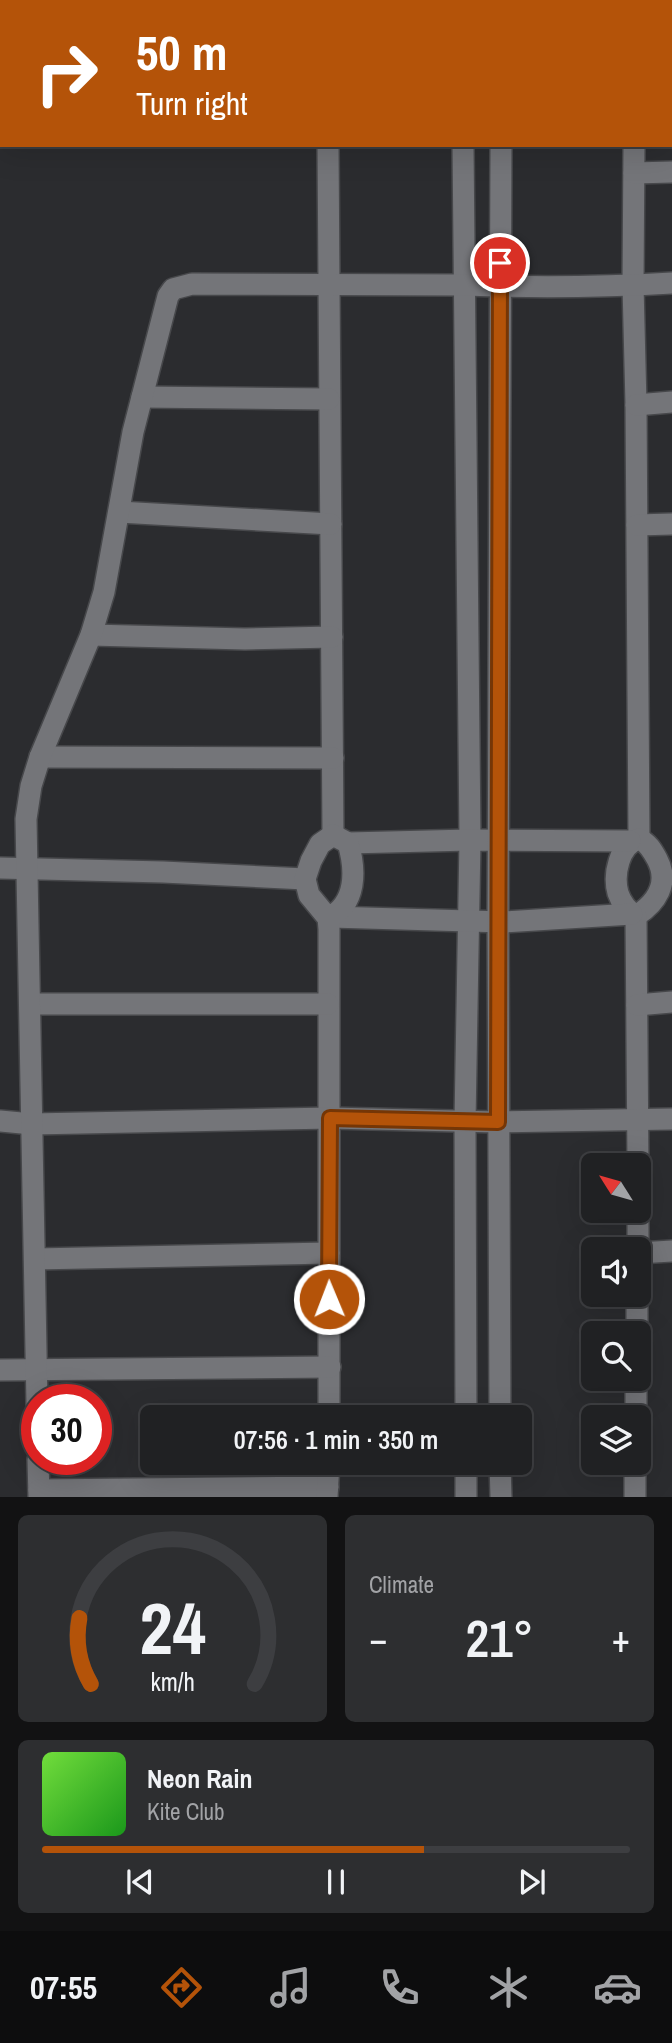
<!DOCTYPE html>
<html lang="en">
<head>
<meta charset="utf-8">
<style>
	:root { --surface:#202123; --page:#2d2e30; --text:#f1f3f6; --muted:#a2a3a6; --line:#3d3e41; --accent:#b45309 }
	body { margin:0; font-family:"Archivo Narrow",sans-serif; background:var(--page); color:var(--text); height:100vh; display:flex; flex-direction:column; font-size:26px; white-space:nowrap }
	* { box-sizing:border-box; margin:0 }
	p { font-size:23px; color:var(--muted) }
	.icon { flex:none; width:38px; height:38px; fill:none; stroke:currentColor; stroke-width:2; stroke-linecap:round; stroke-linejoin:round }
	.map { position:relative; height:1497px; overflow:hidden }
	.details { display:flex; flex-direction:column; gap:18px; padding:18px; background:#121213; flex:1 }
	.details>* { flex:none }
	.hud { position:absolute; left:0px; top:0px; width:672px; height:147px; box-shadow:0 7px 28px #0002,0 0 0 2px var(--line); background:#b45309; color:#fff; overflow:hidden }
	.needle { width:46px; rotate:307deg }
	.buttons { position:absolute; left:581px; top:1153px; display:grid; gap:14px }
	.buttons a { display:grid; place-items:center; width:70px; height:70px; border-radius:10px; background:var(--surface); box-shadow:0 7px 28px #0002,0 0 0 2px var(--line); font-size:35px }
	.speed { position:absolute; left:21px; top:1384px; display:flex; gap:14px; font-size:35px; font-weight:700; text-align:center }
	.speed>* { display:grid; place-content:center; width:91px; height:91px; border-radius:50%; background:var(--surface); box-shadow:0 7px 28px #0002,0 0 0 2px var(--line); line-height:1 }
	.speed .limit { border:10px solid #d22; background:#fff; color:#111 }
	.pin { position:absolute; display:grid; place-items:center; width:60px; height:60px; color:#fff; margin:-30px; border:4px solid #fff; border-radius:50%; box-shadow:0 2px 7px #0007 }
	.me { position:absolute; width:77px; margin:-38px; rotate:359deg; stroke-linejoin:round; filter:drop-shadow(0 0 5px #0008) }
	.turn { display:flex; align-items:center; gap:24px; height:147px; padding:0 21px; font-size:32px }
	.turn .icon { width:91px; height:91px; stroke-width:2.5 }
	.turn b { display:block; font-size:49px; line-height:60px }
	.big { font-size:52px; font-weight:600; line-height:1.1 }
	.details .widget { flex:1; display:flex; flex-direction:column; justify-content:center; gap:10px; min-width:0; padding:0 24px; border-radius:10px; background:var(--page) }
	.details .dial { align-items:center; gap:0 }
	.dial svg { height:182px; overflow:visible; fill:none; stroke:var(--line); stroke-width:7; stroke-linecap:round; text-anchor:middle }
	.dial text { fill:var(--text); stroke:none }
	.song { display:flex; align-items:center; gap:21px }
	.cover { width:84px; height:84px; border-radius:10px; background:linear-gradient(135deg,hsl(100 70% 55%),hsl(120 70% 35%)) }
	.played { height:7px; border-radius:4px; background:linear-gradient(90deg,var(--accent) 65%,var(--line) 65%) }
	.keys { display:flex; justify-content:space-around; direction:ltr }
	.heat { display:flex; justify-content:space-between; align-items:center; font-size:38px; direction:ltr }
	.details .tiles { flex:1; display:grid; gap:18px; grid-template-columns:1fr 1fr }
	.widget:last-child { grid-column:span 2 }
	.trip { position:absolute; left:140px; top:1405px; width:392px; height:70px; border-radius:10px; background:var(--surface); box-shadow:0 7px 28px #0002,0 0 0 2px var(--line); font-weight:600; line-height:70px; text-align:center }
	.tabs { display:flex; height:112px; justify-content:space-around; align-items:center; background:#0d0d0e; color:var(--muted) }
	.tabs .icon { width:49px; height:49px }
	.tabs .selected { color:var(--accent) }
	.tabs b { font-size:32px; color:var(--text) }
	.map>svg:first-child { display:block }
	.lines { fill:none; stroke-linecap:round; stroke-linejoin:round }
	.minor-casing { stroke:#47484b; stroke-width:24 }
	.minor { stroke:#747579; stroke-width:21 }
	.route-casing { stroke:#753606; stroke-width:18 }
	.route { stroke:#b45309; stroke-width:12 }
</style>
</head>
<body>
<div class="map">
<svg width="672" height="1497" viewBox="0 0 672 1497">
	<rect width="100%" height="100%" fill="#2b2c2f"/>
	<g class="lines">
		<defs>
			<g id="minor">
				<polyline points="327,0 327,2"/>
				<polyline points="461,0 461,2"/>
				<polyline points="633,0 633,2"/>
				<polyline points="503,2 503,0"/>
				<polyline points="328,145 333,835"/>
				<polyline points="463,145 470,840 465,1121 466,1418"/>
				<polyline points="634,145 633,285 636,405 639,839"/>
				<polyline points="634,173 672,172"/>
				<polyline points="142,397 329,399"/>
				<polyline points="636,405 672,402"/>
				<polyline points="119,512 331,524"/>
				<polyline points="637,525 672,524"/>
				<polyline points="91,635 245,639 332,637"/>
				<polyline points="40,757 333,758"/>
				<path d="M639,839C648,843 652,850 657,859C670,883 656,903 636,916C628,911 621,902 618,893C613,875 619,844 639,839Z"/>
				<polyline points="348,843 470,840 630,841"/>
				<polyline points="0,868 163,872 305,879"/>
				<polyline points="636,916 638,1166"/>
				<polyline points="331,917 504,922 632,914"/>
				<path d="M328,918C357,904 356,870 348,843L333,835L320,844L311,861L305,879L309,895L328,918L329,929V1418"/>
				<polyline points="30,1004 328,1004"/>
				<polyline points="637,1005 672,1002"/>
				<polyline points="0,1121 32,1124 330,1118 498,1122 672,1119"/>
				<polyline points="638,1211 638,1250"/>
				<polyline points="639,1253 672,1251"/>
				<polyline points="35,1259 329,1253"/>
				<polyline points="637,1334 637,1295"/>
				<polyline points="0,1370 330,1367"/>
				<path d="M37,1404L26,819L31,786L40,757L91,635L104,592L133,432L168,296L173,289L192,284L466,285C534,288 604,287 672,283"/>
				<polyline points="500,1418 498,922 501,145"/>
				<polyline points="636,1418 636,1379"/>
				<polyline points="38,1460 39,1497"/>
				<polyline points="466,1463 466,1497"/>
				<polyline points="500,1463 501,1497"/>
				<polyline points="39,1490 328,1487"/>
				<polyline points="327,1497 329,1463"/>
				<polyline points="635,1497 635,1463"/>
			</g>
		</defs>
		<!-- minor casing -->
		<use href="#minor" class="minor-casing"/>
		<!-- minor -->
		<use href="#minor" class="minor"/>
	</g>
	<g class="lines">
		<defs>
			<polyline id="route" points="329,1299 330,1118 498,1122 500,263"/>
		</defs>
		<!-- route casing -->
		<use href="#route" class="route-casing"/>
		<!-- route -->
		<use href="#route" class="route"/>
	</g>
</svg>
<div class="buttons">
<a><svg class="needle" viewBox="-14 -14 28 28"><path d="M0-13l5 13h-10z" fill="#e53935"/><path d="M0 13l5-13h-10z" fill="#a2a3a6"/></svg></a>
<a><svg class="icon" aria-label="sound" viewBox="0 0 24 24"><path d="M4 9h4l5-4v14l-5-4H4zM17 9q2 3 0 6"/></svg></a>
<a><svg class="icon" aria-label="search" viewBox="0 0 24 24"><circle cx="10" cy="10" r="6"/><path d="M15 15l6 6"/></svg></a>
<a><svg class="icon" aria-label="layers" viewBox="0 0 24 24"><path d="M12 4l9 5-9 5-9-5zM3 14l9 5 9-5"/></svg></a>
</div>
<div class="speed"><div class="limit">30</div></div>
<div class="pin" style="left:500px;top:263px;background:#d93025"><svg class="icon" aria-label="arrive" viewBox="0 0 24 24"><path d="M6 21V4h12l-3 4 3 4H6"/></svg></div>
<svg class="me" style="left:329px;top:1299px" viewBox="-20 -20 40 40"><circle r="17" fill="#b45309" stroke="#fff" stroke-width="3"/><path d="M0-11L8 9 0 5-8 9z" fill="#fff"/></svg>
<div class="trip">07:56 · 1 min · 350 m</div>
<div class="hud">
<div class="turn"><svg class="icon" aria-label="right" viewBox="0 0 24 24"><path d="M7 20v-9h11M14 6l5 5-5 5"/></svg><div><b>50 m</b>Turn right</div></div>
</div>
</div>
<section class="details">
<div class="tiles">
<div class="widget dial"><svg viewBox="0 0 100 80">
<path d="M14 69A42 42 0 1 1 86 69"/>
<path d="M14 69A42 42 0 0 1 9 40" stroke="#b45309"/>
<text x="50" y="56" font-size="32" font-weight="700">24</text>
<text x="50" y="72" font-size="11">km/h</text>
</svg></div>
<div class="widget"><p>Climate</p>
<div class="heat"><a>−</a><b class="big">21°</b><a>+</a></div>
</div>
<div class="widget">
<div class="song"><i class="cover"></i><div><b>Neon Rain</b><p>Kite Club</p></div></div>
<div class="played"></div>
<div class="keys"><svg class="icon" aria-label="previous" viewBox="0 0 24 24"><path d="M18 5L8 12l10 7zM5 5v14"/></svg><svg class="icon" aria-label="pause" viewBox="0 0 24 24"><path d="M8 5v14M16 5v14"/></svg><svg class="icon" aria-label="next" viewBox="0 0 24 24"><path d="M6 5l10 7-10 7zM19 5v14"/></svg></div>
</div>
</div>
</section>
<nav class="tabs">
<b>07:55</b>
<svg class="icon selected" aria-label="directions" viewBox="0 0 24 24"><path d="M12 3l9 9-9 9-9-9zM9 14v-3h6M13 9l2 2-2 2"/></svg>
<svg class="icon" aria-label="music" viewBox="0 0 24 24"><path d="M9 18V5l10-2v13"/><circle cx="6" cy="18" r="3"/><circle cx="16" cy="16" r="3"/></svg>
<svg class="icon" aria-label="phone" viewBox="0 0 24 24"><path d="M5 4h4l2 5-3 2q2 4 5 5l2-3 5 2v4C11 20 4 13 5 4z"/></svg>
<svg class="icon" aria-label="climate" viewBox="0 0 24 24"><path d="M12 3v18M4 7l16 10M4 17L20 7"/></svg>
<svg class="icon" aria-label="car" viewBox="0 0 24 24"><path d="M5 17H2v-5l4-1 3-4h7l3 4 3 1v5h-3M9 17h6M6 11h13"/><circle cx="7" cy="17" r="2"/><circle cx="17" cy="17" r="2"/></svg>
</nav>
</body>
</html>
